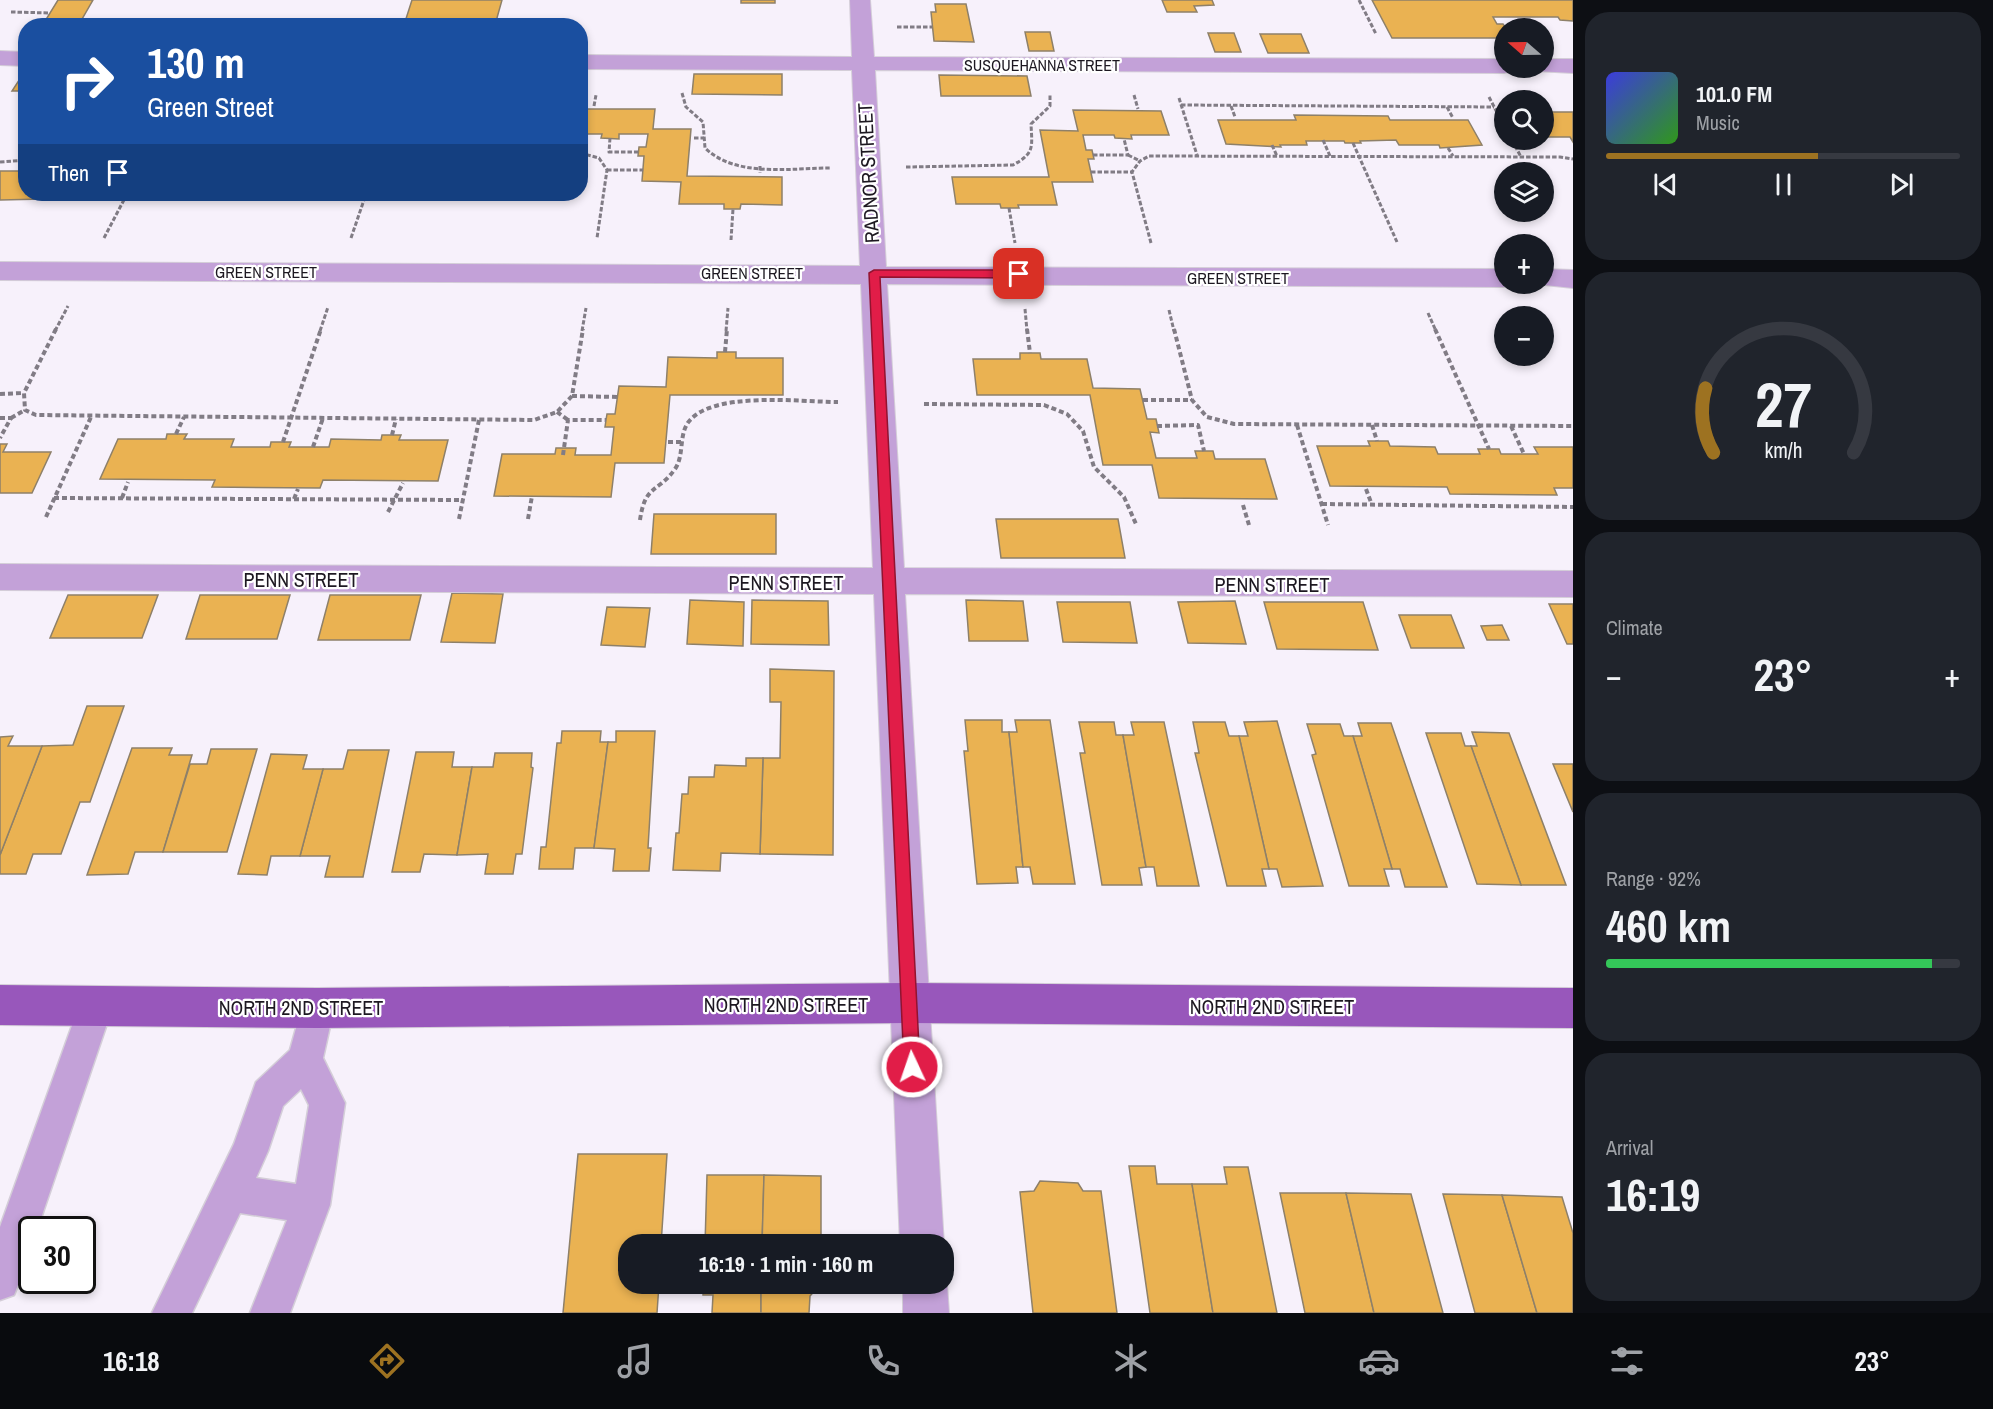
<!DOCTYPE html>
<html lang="en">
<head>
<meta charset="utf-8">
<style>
	:root { --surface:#171b24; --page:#20242c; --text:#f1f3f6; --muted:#9ea1a6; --line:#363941; --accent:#9d7221 }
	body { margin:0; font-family:"Archivo Narrow",sans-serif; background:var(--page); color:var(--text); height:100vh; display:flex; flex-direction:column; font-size:22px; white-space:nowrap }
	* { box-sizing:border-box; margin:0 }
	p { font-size:20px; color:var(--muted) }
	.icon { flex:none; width:33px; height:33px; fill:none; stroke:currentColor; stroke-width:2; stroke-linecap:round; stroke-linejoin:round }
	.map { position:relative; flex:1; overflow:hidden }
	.drawer { display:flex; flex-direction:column; gap:12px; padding:12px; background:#0d0f14; width:420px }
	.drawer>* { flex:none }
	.hud { position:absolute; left:18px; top:18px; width:570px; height:183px; border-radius:24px; box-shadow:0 3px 9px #0003; background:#1a4fa0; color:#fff; overflow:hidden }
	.needle { width:39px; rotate:290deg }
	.fabs { position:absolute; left:1494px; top:18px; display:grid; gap:12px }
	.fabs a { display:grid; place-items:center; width:60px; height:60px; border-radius:50%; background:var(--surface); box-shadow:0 3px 9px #0003; font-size:30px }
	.speed { position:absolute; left:18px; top:1216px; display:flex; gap:12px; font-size:30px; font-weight:700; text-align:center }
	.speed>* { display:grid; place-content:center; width:78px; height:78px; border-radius:50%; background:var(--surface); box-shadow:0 3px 9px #0003; line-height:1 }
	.speed .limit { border:3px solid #111; border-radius:9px; background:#fff; color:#111 }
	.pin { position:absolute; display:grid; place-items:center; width:51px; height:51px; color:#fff; margin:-26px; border-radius:12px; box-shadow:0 3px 9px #0006 }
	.me { position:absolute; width:66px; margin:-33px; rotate:357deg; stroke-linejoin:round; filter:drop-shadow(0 0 4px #0008) }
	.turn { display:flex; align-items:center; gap:21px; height:126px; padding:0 30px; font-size:27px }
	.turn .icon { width:78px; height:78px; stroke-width:2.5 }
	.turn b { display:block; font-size:42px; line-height:51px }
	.then { display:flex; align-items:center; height:57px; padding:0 30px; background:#0003; gap:12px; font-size:22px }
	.big { font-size:45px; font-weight:700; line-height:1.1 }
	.drawer .card { flex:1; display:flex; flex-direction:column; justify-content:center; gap:9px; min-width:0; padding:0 21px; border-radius:24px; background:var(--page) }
	.drawer .dial { align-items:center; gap:0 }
	.dial svg { height:156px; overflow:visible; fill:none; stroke:var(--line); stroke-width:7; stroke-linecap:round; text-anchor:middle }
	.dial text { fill:var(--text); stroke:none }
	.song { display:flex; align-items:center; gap:18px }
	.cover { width:72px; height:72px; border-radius:9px; background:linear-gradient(135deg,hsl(240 70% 55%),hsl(110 70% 35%)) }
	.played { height:6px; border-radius:3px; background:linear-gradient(90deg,var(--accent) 60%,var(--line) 60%) }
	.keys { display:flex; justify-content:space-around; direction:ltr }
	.heat { display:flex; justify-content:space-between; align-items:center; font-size:33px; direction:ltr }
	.charge { height:9px; border-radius:4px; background:linear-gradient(90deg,#34c759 92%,var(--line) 0) }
	.trip { position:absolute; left:618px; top:1234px; width:336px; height:60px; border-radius:24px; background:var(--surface); box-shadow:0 3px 9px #0003; font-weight:700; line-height:60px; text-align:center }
	.dock { display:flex; height:96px; justify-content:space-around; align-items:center; background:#090b0e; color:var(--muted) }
	.dock .icon { width:42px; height:42px }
	.dock .selected { color:var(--accent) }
	.dock b { font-size:27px; color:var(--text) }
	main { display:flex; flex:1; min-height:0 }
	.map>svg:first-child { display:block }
	.building { fill:#eab252; stroke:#8e8069; stroke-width:1.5 }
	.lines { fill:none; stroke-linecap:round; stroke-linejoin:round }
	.lane-casing { stroke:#d4ced8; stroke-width:3 }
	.street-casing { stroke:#d4ced8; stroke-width:2 }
	.primary-casing { stroke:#d4ced8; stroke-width:2 }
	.path-far1 { stroke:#817c85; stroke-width:3; stroke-dasharray:4.5 2; stroke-linecap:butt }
	.path { stroke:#817c85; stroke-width:4; stroke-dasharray:5 3; stroke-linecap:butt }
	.lane { fill:#c3a1d8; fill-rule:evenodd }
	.street { fill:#c3a1d8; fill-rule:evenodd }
	.primary { fill:#9857bb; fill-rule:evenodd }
	.route { fill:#e11d48; stroke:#92132f; stroke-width:1.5 }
	.labels { text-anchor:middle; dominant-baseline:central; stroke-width:4.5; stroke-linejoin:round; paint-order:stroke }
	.far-street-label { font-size:16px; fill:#1d1821; stroke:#fff }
	.street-label { font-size:20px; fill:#1d1821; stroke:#fff }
</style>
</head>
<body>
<main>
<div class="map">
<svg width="1573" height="1313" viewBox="0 0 1573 1313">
	<rect width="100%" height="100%" fill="#f7f1fb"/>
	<!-- building -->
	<g class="building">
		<polygon points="58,0 93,0 78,26 42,26"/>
		<polygon points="412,0 502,0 495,25 404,25"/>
		<rect x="741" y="0" width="34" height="3"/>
		<polygon points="1162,0 1212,0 1214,5 1194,6 1197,12 1167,12"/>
		<polygon points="1372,0 1573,0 1573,21 1560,20 1558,17 1493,17 1497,24 1503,24 1506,28 1504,38 1392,38"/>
		<polygon points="935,4 966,4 974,42 934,41 931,12 936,12"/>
		<polygon points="1025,32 1050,32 1054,51 1029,51"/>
		<polygon points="1208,33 1234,33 1241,52 1215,52"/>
		<polygon points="1260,34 1301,34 1309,53 1268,53"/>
		<polygon points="25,71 26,91 12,91"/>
		<polygon points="694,74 782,74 782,95 692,94"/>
		<polygon points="939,75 1027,76 1031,96 941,96"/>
		<polygon points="580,109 655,109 653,129 691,129 687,176 782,177 782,205 741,204 740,209 724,209 724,204 679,204 681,182 642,181 644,156 638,156 639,147 646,147 648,134 619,134 619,139 601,138 602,134 580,134"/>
		<polygon points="1073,110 1161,111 1169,135 1131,135 1132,139 1115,138 1114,135 1083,135 1086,150 1092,150 1094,159 1088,159 1093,182 1052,182 1057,205 1018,205 1019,208 1001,208 1000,204 956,204 952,177 1049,177 1040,130 1078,131"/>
		<polygon points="1544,112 1573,112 1573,142 1570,137 1544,137"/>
		<polygon points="1294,115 1388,116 1390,120 1468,120 1482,145 1440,148 1439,145 1399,145 1396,140 1360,141 1361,143 1345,143 1344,141 1306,141 1307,145 1280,145 1281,147 1226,144 1218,120 1296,120"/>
		<polygon points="0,171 26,171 26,194 46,194 43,199 0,200"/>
		<polygon points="717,352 736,352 736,358 783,358 783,395 670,395 664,463 615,463 611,497 494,496 502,454 555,454 556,448 576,448 575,455 611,455 614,427 605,427 606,420 607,414 615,414 619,386 666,387 668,357 717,358"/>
		<polygon points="1020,353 1040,353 1041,359 1087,359 1093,388 1140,389 1147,419 1156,419 1159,433 1150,432 1156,458 1197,458 1195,451 1213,451 1215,459 1265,459 1277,499 1159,498 1152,465 1103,465 1090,395 977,395 973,359 1020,359"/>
		<polygon points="167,434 187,434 184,439 234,439 231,447 270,447 271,442 291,442 289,447 329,447 331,439 381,440 382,435 401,435 399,440 448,440 438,481 323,480 320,488 212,487 215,480 100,479 118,439 166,439"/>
		<polygon points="1368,441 1388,441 1390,446 1435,447 1438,454 1480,454 1478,449 1499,449 1501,454 1538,454 1534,447 1573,447 1573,488 1554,488 1557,495 1450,494 1447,487 1330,486 1317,446 1370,446"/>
		<polygon points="0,444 7,444 3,452 51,452 32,493 0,493"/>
		<polygon points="654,514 776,514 776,554 651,554"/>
		<polygon points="996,519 1118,519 1125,558 1001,558"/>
		<polygon points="452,593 503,594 495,643 441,642"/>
		<polygon points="68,595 158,595 142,638 50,638"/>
		<polygon points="200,595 290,595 277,639 186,639"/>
		<polygon points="330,595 421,595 410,640 318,640"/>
		<polygon points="690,600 744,602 743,646 687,644"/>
		<polygon points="752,600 828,601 829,645 751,644"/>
		<polygon points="966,600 1023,601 1028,641 969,641"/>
		<polygon points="1235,601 1246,644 1188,643 1178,602"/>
		<polygon points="1057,602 1130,602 1137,643 1063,642"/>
		<polygon points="1264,602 1363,602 1378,650 1277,649"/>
		<polygon points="1549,604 1573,604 1573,644 1567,644"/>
		<polygon points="607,607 650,608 645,647 601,645"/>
		<polygon points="1399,615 1451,615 1464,648 1411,648"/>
		<polygon points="1502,625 1509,640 1487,640 1481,626"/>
		<polygon points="770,669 834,671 833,855 760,854 763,758 780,758 781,702 770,702"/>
		<polygon points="87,706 124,706 90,802 80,802 61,854 33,854 26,874 0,874 0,855 42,746 73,745"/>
		<polygon points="965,720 1002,720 1002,732 1009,732 1023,867 1016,867 1018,883 977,884 964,751 968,751"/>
		<polygon points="1015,720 1050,720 1075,884 1033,884 1030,867 1023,867 1009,732 1017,732"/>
		<polygon points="1277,721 1286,754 1323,886 1282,887 1277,869 1269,869 1239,736 1248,736 1244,722"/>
		<polygon points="1079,722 1114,722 1116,735 1123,735 1146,867 1139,868 1142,885 1102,885 1080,753 1085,753"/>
		<polygon points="1131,722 1164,722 1199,886 1157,886 1154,867 1146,867 1123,735 1134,735"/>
		<polygon points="1193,722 1225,722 1229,736 1239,736 1269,869 1262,869 1266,886 1227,886 1195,753 1199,753"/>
		<polygon points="1358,723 1391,723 1447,887 1405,887 1400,869 1392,869 1353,736 1362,736"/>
		<polygon points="1307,724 1340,724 1344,736 1353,736 1392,869 1384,869 1389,886 1349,886 1312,755 1316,754"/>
		<polygon points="562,731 601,731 600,742 608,742 594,848 575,848 573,869 539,869 541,847 546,847 557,743 561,743"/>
		<polygon points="616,731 655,731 648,848 651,848 649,871 613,871 615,849 594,848 608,742 616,742"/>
		<polygon points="1472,732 1509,733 1566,885 1521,885 1471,746 1477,746"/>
		<polygon points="1426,733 1461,733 1465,746 1471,746 1521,885 1477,884"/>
		<polygon points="13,736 8,746 42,746 0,855 0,737"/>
		<polygon points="132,748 172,748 169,755 192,755 163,852 135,852 128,874 87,875"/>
		<polygon points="211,749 257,749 227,852 163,852 190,764 207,764"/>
		<polygon points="348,750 389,750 363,877 325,877 330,856 300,856 323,769 343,769"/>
		<polygon points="416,752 454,752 452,767 472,767 457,855 424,854 420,872 392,872"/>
		<polygon points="495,753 532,753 531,767 533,768 522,854 516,854 513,874 485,874 488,854 457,855 472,767 493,767"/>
		<polygon points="271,754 307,755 303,769 323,769 300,856 271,856 267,875 238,874"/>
		<polygon points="746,758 763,758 760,854 721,853 720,871 673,870 676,833 679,833 682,794 688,794 689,777 714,777 715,765 746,766"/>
		<polygon points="1553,764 1573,764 1573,812"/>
		<polygon points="578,1154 667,1154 661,1245 628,1245 628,1284 659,1284 657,1313 563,1313"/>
		<polygon points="1129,1166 1155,1166 1157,1184 1192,1184 1213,1313 1150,1313"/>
		<polygon points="1224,1167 1248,1167 1277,1313 1213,1313 1192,1184 1227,1184"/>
		<polygon points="707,1175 764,1175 762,1245 705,1245"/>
		<polygon points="764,1175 821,1176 821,1245 762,1245"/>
		<polygon points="1040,1181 1078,1183 1083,1191 1101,1191 1117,1313 1033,1313 1020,1192 1034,1191"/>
		<polygon points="1280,1193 1346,1193 1374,1313 1305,1313"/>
		<polygon points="1346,1193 1411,1194 1443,1313 1374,1313"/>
		<polygon points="1443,1194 1502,1195 1537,1313 1475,1313"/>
		<polygon points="1502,1195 1562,1197 1573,1233 1573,1313 1537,1313"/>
		<polygon points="703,1284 761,1284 761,1313 712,1313 713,1295 703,1295"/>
		<polygon points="761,1284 821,1284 810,1296 809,1313 761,1313"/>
	</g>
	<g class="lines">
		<defs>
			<g id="lane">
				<path d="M96,989L108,994L113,1006L37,1230H32C32,1253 22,1274 14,1295L0,1300V1227L79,1006L84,994Z"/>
				<path d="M317,991L329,996L334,1008L323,1058L345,1103L330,1205L290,1313H250L287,1220L240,1213L192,1313H152L234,1144L256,1082L290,1050L305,996ZM301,1089L309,1105L296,1184L256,1178L268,1151L283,1106Z"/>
			</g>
			<g id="street">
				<polygon points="850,0 870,0 874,57 1504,59 1504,68 1514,68 1512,71 1504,73 875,70 886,267 1504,269 1504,284 1514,284 1504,287 887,284 904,568 1573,571 1573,597 905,594 944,1245 944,1246 900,1245 874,594 0,590 0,564 873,568 861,284 0,280 0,262 860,266 852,70 580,69 580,55 852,57"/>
				<polygon points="0,51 26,52 26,66 0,65"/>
				<polygon points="1573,59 1573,73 1536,71 1534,68 1544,68 1544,59"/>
				<polygon points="1544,269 1573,270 1573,288 1535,284 1544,284"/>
				<polygon points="944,1275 947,1284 949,1313 903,1313 903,1284 944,1284"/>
			</g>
			<polygon id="primary" points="908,983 1573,988 1573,1028 908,1023 317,1028 0,1025 0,985 317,988"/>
		</defs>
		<!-- lane casing -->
		<use href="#lane" class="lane-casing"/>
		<!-- street casing -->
		<use href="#street" class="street-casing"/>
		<!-- primary casing -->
		<use href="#primary" class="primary-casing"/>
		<!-- path-far1 -->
		<g class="path-far1">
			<polyline points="1359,0 1376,34"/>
			<polyline points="11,12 50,13"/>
			<polyline points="897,27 932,27"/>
			<path d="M682,93L686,107L703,122L705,148C736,178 791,168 830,168"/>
			<polyline points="1134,95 1138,109"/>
			<polyline points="1489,97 1504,126"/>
			<polyline points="1179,98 1197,155"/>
			<polyline points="1181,105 1494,107"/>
			<polyline points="594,106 596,95"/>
			<polyline points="1231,106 1235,117"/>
			<polyline points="1447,107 1453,118"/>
			<polyline points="610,138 609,152 638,152"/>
			<polyline points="694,138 704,138"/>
			<polyline points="1323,140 1330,156"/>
			<polyline points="1512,140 1521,157"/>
			<polyline points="1353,143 1397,242"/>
			<polyline points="1272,145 1277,156"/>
			<polyline points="1448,148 1453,156"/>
			<polyline points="580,153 599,158 607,170 597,238"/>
			<polyline points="1093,155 1128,155 1124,139"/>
			<polyline points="1128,155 1140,161"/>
			<polyline points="0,162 26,160"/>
			<polyline points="760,166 760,173"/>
			<path d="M906,167L1013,165C1035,153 1032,147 1031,124L1050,106V95"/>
			<polyline points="607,170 643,170"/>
			<polyline points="1091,172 1132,172"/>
			<polyline points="1009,208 1015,243"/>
			<polyline points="104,238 127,194"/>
			<polyline points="351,238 366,194"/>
			<polyline points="731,240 733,209"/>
			<polyline points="1151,243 1132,172 1140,161 1149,156 1560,157 1573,159"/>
			<polyline points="1025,309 1027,331"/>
			<polyline points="1169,310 1174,331"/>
			<polyline points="1428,313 1436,331"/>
			<polyline points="55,331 68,306"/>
			<polyline points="320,331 328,307"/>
			<polyline points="582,331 586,308"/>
			<polyline points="726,331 728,308"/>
		</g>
		<!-- path -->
		<g class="path">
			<polyline points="56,329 24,393 25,410 36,415 534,420 557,412 572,396 583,329"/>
			<polyline points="1027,329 1030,353"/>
			<polyline points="1174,329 1192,400 1207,417 1234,424 1573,426"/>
			<polyline points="1435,329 1489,449"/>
			<polyline points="725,352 727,329"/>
			<polyline points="0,394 24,393"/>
			<polyline points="572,396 618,397"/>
			<polyline points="1143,400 1192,400"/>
			<polyline points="924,404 1044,405 1067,414 1083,431 1094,467 1124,497 1136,524"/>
			<polyline points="557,412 568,420"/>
			<polyline points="0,418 11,418 0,438"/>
			<polyline points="11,418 25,410"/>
			<polyline points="1297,425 1328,525"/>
			<polyline points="1372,425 1377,441"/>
			<polyline points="1157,426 1198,425 1204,451"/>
			<polyline points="1511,426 1524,454"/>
			<polyline points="176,434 184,417"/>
			<polyline points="392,435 396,419"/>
			<polyline points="283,442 321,329"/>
			<polyline points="668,442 681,442"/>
			<polyline points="313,447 323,418"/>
			<polyline points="563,455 568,420 606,420"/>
			<polyline points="1366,489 1372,505"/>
			<polyline points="54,498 463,500"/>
			<polyline points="122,498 128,482"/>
			<polyline points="294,499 298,489"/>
			<polyline points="1322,504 1573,507"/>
			<polyline points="1243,505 1249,525"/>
			<polyline points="388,512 403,483"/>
			<polyline points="46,517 91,417"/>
			<polyline points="459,519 479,420"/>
			<polyline points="528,519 532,496"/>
			<path d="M640,520C645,484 658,493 675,469C684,456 679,438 687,424C709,390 800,402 838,402"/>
		</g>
		<!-- lane -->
		<use href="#lane" class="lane"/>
		<!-- street -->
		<use href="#street" class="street"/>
		<!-- primary -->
		<use href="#primary" class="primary"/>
	</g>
	<!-- route -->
	<polygon class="route" points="874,270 1019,270 1025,274 1019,278 880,277 920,1067 918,1073 912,1076 906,1073 904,1067 869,273"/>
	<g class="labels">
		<!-- far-street labels -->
		<g class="far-street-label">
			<text x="1042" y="65">SUSQUEHANNA STREET</text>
			<text x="266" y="272">GREEN STREET</text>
			<text x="752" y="273">GREEN STREET</text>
			<text x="1238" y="278">GREEN STREET</text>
		</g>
		<!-- street labels -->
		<g class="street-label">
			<text transform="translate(868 173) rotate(-93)">RADNOR STREET</text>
			<text x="301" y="579">PENN STREET</text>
			<text x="786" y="582">PENN STREET</text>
			<text x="1272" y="584">PENN STREET</text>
			<text x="786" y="1004">NORTH 2ND STREET</text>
			<text x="1272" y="1006">NORTH 2ND STREET</text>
			<text x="301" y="1007">NORTH 2ND STREET</text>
		</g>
	</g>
</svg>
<div class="fabs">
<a><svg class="needle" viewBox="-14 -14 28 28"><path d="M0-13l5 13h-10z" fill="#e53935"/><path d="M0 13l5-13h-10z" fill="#9ea1a6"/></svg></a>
<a><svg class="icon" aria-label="search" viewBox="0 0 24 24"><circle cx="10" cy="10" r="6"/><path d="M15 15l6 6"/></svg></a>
<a><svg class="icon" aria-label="layers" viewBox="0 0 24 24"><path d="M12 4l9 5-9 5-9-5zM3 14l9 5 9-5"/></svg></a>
<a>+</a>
<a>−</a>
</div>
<div class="speed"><div class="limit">30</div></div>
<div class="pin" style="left:1019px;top:274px;background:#d93025"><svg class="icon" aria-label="arrive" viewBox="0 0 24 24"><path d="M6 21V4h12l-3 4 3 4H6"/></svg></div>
<svg class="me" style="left:912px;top:1067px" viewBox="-20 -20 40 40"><circle r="17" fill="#e11d48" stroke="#fff" stroke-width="3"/><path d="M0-11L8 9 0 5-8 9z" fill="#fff"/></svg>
<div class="trip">16:19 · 1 min · 160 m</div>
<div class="hud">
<div class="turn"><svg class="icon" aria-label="right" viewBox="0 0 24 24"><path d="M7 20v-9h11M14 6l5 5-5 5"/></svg><div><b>130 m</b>Green Street</div></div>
<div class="then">Then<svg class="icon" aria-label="arrive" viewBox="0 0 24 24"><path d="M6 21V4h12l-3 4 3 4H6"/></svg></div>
</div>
</div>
<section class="drawer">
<div class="card">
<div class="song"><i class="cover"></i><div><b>101.0 FM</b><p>Music</p></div></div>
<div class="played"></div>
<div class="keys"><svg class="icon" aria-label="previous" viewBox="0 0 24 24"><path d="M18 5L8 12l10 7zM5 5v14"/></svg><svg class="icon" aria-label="pause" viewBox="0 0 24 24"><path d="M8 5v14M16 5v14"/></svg><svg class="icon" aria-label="next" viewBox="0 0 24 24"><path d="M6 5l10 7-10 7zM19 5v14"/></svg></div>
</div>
<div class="card dial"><svg viewBox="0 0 100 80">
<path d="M14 69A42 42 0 1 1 86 69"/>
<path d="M14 69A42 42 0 0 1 10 36" stroke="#9d7221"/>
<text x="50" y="56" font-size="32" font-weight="700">27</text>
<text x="50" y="72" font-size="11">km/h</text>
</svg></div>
<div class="card"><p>Climate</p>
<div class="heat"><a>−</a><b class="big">23°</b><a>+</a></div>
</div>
<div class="card"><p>Range · 92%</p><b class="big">460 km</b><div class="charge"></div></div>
<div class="card"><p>Arrival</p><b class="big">16:19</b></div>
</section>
</main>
<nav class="dock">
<b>16:18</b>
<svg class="icon selected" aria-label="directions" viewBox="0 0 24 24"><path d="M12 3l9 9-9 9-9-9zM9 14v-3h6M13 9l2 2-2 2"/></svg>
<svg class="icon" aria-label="music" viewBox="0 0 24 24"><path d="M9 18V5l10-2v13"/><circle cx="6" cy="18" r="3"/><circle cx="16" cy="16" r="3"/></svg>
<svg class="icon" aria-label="phone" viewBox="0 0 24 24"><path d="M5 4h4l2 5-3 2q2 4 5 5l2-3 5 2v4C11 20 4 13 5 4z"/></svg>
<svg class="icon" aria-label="climate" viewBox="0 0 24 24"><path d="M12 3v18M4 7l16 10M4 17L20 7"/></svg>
<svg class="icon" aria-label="car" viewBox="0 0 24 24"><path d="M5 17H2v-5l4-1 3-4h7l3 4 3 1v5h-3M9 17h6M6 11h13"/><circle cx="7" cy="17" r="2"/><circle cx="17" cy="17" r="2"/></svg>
<svg class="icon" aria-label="filters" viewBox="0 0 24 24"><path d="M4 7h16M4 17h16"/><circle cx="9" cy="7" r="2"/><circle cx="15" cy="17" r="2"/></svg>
<b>23°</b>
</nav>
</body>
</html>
